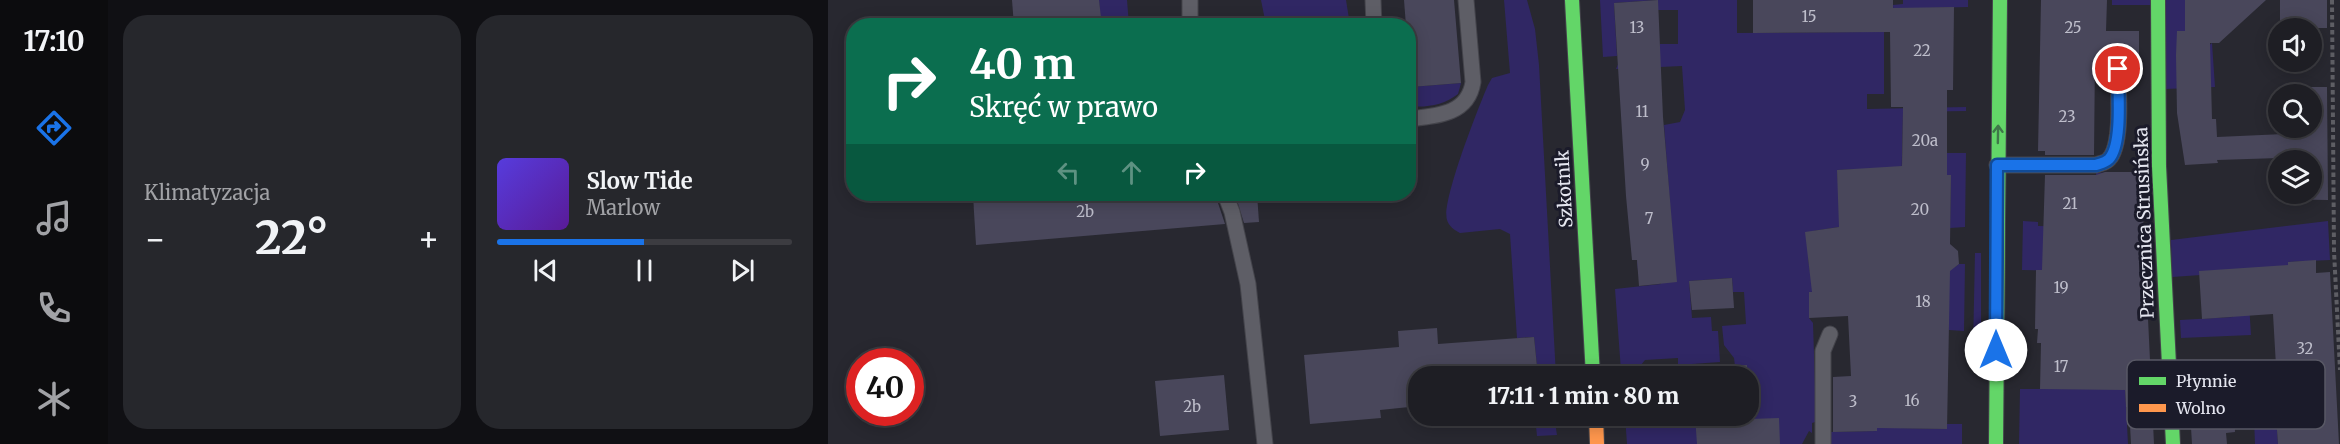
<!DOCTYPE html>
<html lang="pl">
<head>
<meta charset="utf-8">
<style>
	:root { --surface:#1e1e24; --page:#26272c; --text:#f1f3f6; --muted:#a1a2a6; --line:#3c3c41; --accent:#1a73e8 }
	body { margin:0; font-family:Merriweather,serif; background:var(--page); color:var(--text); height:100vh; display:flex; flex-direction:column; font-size:22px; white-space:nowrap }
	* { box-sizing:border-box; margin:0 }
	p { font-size:20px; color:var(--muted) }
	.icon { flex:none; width:33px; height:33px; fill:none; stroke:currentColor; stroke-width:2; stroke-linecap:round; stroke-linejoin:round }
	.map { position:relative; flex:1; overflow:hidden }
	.sheet { display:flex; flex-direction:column; gap:15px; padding:15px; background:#101014; width:720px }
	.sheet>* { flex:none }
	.top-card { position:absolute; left:18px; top:18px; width:570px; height:183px; border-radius:24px; box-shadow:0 3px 15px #0003,0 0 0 2px var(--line); background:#0b6e4f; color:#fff; overflow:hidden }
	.buttons { position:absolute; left:1440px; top:18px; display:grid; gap:12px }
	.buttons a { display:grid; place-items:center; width:54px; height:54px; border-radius:50%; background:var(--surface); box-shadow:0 3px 15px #0003,0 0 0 2px var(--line); font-size:30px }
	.speed { position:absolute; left:18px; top:348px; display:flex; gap:12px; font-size:30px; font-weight:700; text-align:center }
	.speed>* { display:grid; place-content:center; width:78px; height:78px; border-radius:50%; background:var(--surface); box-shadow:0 3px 15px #0003,0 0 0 2px var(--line); line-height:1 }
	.speed .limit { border:9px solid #d22; background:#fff; color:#111 }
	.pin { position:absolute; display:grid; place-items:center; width:51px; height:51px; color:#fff; margin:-26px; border:3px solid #fff; border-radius:50%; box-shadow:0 2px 6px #0007 }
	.me { position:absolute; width:66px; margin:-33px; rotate:0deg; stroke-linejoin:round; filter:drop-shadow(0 0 4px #0008) }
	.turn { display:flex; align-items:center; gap:21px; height:126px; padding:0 24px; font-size:27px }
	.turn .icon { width:78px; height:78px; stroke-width:2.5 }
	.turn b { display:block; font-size:42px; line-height:51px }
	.lanes { display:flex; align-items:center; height:57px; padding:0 24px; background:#0003; justify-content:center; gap:30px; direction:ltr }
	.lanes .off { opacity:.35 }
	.big { font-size:45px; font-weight:800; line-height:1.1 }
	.sheet .tile { flex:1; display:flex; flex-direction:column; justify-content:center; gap:9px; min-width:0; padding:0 21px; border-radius:24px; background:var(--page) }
	.song { display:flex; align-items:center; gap:18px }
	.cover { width:72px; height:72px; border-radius:9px; background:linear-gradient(135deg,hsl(250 70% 55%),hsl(270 70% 35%)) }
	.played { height:6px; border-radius:3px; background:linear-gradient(90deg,var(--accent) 50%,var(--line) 50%) }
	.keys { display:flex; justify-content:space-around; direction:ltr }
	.heat { display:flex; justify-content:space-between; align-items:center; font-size:33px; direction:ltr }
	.sheet .tiles { flex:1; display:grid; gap:15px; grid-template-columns:repeat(2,1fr) }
	.trip { position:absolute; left:580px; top:366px; width:351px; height:60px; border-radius:24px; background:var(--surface); box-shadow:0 3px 15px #0003,0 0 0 2px var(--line); font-weight:800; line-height:60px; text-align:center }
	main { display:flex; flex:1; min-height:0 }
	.tabs { display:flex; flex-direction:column; width:108px; justify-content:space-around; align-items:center; background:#0c0c0e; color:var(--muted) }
	.tabs .icon { width:42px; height:42px }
	.tabs .on { color:var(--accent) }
	.tabs b { font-size:27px; color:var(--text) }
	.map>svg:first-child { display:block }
	.green { fill:#302764 }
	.building { fill:#49475b }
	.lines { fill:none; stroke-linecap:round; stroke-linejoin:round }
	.lane-casing { stroke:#44444b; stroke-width:17 }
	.fast-casing { stroke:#44444b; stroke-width:16 }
	.slow-casing { stroke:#44444b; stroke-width:16 }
	.path { stroke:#5e5e64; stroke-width:4; stroke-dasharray:4.5 3; stroke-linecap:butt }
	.lane { stroke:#5e5e66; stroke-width:15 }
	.fast { stroke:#63d668; stroke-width:14 }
	.slow { stroke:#ff974d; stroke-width:14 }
	.oneway { stroke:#3f7849 }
	.route-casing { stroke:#114b97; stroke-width:15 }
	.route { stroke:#1a73e8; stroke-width:10 }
	.labels { text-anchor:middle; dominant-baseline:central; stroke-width:6; stroke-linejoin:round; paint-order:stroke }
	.number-label { font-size:15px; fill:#bebecb }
	.street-label { font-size:18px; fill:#e5e6f0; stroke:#1b1b2a }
	.key { fill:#1b1b2a; stroke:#585865; stroke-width:1.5 }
	.key-label { font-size:16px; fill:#e5e6f0 }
</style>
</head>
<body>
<main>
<nav class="tabs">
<b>17:10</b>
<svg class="icon on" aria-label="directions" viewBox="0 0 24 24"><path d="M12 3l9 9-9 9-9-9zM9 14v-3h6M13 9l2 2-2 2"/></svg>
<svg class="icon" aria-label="music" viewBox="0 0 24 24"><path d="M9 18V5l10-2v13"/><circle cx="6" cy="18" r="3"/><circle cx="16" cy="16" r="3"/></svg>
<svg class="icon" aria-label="phone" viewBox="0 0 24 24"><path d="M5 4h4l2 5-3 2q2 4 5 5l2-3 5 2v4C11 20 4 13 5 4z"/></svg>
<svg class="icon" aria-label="climate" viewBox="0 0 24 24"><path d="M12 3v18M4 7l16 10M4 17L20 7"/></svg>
</nav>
<section class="sheet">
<div class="tiles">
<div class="tile"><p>Klimatyzacja</p>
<div class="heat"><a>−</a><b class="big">22°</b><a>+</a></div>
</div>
<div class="tile">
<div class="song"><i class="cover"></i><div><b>Slow Tide</b><p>Marlow</p></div></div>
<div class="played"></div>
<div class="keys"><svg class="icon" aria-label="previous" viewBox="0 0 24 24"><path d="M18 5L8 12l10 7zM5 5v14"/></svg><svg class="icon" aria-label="pause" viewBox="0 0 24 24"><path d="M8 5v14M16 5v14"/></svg><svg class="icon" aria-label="next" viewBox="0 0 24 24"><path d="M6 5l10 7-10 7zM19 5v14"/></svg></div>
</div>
</div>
</section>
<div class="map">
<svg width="1512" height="444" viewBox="0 0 1512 444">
	<rect width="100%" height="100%" fill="#282830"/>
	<!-- green -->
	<g class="green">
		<polygon points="271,0 299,0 301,25 273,25"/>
		<polygon points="433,0 518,0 522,25 438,25"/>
		<path d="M676,0H699L707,29L711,65L728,376H710L706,337L689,338L682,234L672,229L632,233C626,230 621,226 619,220C613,202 651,106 660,85L664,78L682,73Z"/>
		<polygon points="772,0 909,0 909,33 1037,32 1037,0 1040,0 1041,27 1066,26 1065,5 1075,4 1075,0 1140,0 1140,7 1099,8 1098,27 1056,30 1056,94 1039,94 1039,109 1138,107 1138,111 1075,112 1073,199 1062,199 1062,219 1041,219 1040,181 1032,181 1032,169 1009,170 1010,182 1022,182 1025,188 1024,225 985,231 988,257 980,258 982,272 1006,270 1008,291 981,292 981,318 985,323 988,418 987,422 984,423 984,433 981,431 974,444 799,444 797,416 921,416 921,376 918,365 907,366 906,358 896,345 894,326 918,324 916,292 905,292 904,278 861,281 864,318 883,317 884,331 890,331 892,362 850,365 850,358 817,360 809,370 793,371 787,289 833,284 832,270 810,271 809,260 846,257 836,125 852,122 857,110 854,66 788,69 791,62 832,59 832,44 850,44 850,10 830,10 829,0 786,3 789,56 775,57"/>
		<rect x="1284" y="0" width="39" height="5"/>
		<polygon points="1336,0 1357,0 1377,49 1384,43 1387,87 1337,89"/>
		<path d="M580,58L583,87L633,83L630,94C616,105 598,108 581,106Z"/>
		<polygon points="1119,153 1138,153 1137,227 1122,228 1123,175 1119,175"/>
		<polygon points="1294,172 1291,270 1300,444 1191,444 1192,389 1254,389 1263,271 1194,270 1195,221 1210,222 1210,226 1267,227 1268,173"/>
		<polygon points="1500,221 1502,260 1460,262 1461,291 1419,272 1423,335 1353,338 1352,320 1405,317 1402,273 1344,277 1343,240"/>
		<polygon points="1147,253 1153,253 1153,350 1145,349"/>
		<polygon points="1131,264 1137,264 1136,331 1121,330 1121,270 1107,268 1127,267"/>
		<polygon points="1048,415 1071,428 1119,429 1119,424 1134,424 1134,444 1002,444 1001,432 1048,431"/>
		<polygon points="707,416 726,416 729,435 709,436"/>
		<polygon points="1448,417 1450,444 1427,444 1426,418"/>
	</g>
	<!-- building -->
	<g class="building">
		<polygon points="184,0 271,0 274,26 186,26"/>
		<polygon points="576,0 626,0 633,83 583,87 580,26 578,26"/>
		<polygon points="830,0 835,117 849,282 811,286 809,260 804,260 798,196 786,3"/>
		<polygon points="925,0 1065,0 1065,8 1126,7 1125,90 1119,90 1119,175 1123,175 1122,244 1130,251 1131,264 1122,271 1119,429 1049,428 1049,431 1005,432 1005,377 1023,376 1020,316 981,318 981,292 984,292 977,232 1011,227 1009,170 1074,166 1075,107 1063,107 1062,32 925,33"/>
		<polygon points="1213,0 1279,0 1278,31 1311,31 1311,57 1267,56 1266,155 1217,155 1217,151 1210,151"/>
		<polygon points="1357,0 1438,0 1391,43 1382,43 1384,119 1388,119 1389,137 1456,134 1456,128 1484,128 1484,94 1456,94 1456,87 1499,87 1500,200 1451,199 1451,194 1484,194 1484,160 1451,160 1451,158 1389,160 1390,163 1357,165 1349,113 1348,55 1349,31 1357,31"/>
		<rect x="1452" y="0" width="47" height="28"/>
		<polygon points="1277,172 1313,172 1326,444 1303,444 1301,407 1298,407 1297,390 1212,389 1213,343 1209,343 1210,329 1207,329 1208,270 1214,270 1217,175 1268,175"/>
		<polygon points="168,194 387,194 397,224 148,245 145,195"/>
		<polygon points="407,194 429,194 431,222 416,223"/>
		<polygon points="1488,260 1488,273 1502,272 1511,444 1450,444 1448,417 1492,414 1448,366 1445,314 1374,319 1371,271 1460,265 1460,262"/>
		<polygon points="904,278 906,308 864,310 861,281"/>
		<polygon points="609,328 610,344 706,337 710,376 591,376 591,406 552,410 553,418 482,424 476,355 571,347 570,331"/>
		<polygon points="919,365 919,376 864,376 864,369"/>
		<polygon points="396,375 401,430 332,436 327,381"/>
		<polygon points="921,398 922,419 951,418 952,444 869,444 867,416 921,416"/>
		<polygon points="1406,407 1407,432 1398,433 1399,444 1364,444 1362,411"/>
	</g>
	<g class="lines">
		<defs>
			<g id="lane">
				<polyline points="362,0 362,26"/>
				<polyline points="545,0 546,26"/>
				<path d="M580,119C608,116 640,115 645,82L638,0"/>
				<path d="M1169,165H1268C1273,163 1278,163 1281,159C1295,144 1290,90 1290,69"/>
				<polyline points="397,194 404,212 420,284 437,444"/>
				<polyline points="995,444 995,351 1002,334"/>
			</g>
			<g id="fast">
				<polyline points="744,0 765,376"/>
				<polyline points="1330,0 1331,166 1345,444"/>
				<polyline points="1168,444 1172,0"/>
			</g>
			<polyline id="slow" points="768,416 769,444"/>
		</defs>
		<!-- lane casing -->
		<use href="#lane" class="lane-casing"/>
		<!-- fast casing -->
		<use href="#fast" class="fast-casing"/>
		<!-- slow casing -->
		<use href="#slow" class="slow-casing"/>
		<!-- path -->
		<polyline class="path" points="1504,0 1506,251 1512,370"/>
		<!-- lane -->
		<use href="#lane" class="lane"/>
		<!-- fast -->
		<use href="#fast" class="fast"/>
		<!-- slow -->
		<use href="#slow" class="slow"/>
	</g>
	<!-- one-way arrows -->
	<defs><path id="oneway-shaft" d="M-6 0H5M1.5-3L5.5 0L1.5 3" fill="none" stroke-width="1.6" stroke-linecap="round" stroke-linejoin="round" transform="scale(1.5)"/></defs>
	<use class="oneway" href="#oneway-shaft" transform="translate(1170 134) rotate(-89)"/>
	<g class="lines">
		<defs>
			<path id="route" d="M1168,350L1169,165H1268C1273,163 1277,163 1281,159C1295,144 1290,90 1290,69"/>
		</defs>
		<!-- route casing -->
		<use href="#route" class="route-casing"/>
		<!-- route -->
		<use href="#route" class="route"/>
	</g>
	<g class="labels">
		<!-- number labels -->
		<g class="number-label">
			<text x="981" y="16">15</text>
			<text x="809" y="27">13</text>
			<text x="1245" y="27">25</text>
			<text x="1094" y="50">22</text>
			<text x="814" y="111">11</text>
			<text x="1239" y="116">23</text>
			<text x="1097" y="140">20a</text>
			<text x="817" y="164">9</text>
			<text x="1242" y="203">21</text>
			<text x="1092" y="209">20</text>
			<text x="257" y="211">2b</text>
			<text x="821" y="218">7</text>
			<text x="1233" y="287">19</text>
			<text x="1095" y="301">18</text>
			<text x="1477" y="348">32</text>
			<text x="1233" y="366">17</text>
			<text x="1084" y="400">16</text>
			<text x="1025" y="401">3</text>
			<text x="364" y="406">2b</text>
		</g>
		<!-- street labels -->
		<g class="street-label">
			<text transform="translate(736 189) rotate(-93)">Szkotnik</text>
			<text transform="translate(1316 223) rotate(-92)">Przecznica Strusińska</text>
		</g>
	</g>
	<!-- legend -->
	<rect x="1299" y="360" width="198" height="69" rx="9" class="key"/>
	<rect x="1311" y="377" width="27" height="8" fill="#63d668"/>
	<rect x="1311" y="404" width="27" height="8" fill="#ff974d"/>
	<g class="key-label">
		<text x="1348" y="387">Płynnie</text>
		<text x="1348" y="414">Wolno</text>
	</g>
</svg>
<div class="buttons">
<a><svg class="icon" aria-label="sound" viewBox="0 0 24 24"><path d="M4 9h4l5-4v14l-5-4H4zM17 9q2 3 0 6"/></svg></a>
<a><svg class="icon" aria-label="search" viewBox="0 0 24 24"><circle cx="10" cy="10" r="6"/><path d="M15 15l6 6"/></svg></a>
<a><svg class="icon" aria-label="layers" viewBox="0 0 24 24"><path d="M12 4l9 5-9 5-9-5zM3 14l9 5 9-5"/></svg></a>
</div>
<div class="speed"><div class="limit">40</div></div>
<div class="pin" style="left:1290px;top:69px;background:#d93025"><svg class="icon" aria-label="arrive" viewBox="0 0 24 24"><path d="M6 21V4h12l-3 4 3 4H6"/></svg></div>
<svg class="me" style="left:1168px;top:350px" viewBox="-20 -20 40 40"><circle r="19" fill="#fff"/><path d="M0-13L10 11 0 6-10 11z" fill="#1a73e8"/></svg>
<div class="trip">17:11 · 1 min · 80 m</div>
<div class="top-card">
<div class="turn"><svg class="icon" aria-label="right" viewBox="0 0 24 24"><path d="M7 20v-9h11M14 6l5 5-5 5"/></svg><div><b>40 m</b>Skręć w prawo</div></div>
<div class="lanes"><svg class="icon off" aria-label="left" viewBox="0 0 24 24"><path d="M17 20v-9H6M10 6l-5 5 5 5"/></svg><svg class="icon off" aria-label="ahead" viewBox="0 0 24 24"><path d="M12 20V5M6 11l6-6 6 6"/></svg><svg class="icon" aria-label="right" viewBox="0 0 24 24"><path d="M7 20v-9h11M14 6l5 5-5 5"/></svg></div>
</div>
</div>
</main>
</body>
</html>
